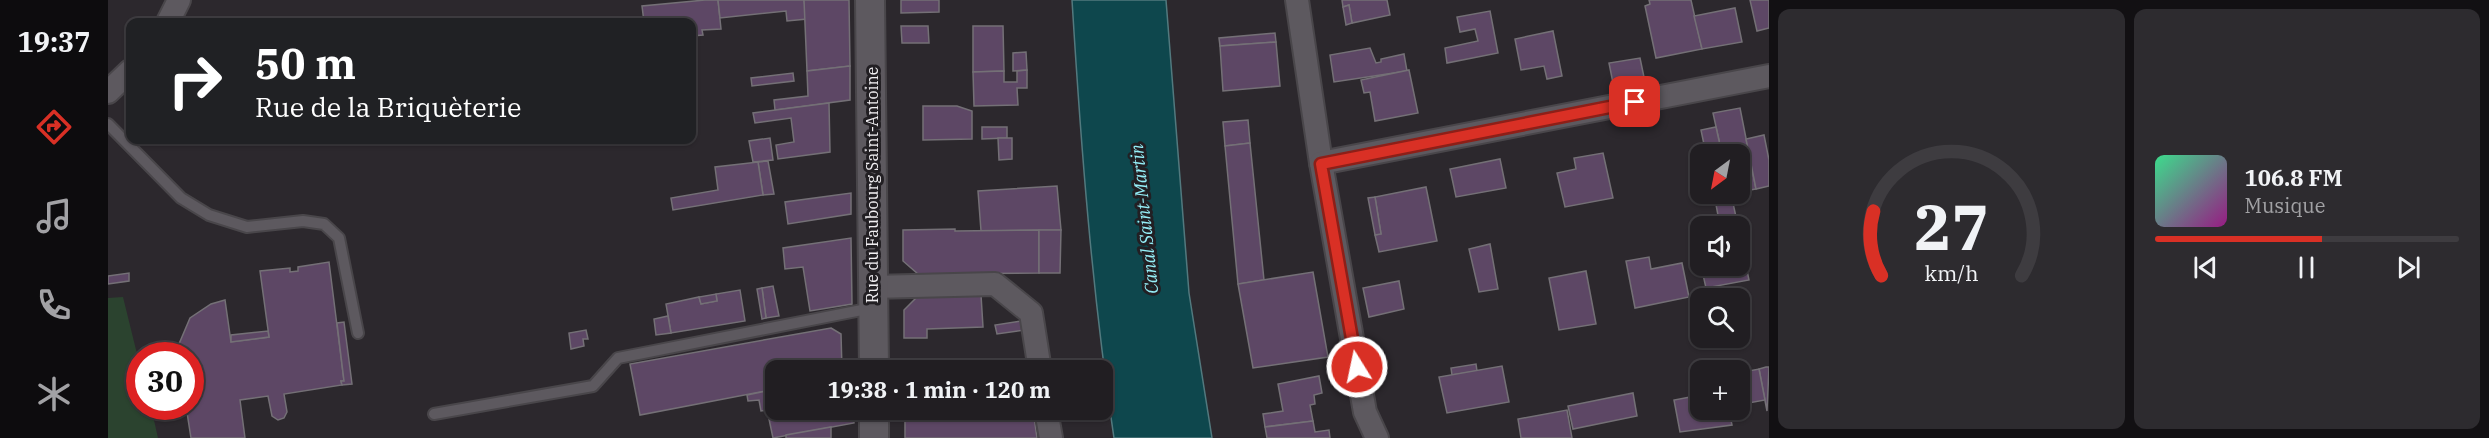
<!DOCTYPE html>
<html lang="fr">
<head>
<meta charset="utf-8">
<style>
	:root { --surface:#211e22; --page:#2d2b2f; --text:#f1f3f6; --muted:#a2a2a5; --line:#3e3c40; --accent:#d93025 }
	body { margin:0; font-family:"IBM Plex Serif",serif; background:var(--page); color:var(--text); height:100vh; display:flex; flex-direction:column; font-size:22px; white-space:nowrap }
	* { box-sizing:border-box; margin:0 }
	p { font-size:20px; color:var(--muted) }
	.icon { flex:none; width:33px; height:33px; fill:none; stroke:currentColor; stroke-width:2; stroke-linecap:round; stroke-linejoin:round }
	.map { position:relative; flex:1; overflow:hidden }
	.drawer { display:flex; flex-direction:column; gap:9px; padding:9px; background:#121013; width:720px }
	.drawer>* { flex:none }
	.top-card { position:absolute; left:18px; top:18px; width:570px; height:126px; border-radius:12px; box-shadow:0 2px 4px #0004,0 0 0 2px var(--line); background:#202124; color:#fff; overflow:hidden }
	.needle { width:39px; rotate:212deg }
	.fabs { position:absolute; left:1582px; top:144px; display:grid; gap:12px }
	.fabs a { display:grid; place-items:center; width:60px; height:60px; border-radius:12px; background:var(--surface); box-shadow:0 2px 4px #0004,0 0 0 2px var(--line); font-size:30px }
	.speed { position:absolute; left:18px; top:342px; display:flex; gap:12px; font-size:30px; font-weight:700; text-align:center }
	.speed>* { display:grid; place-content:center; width:78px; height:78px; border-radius:50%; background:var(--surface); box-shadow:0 2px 4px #0004,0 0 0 2px var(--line); line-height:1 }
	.speed .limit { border:9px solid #d22; background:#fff; color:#111 }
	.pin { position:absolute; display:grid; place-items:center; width:51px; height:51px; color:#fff; margin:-26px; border-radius:12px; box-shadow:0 3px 9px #0006 }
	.me { position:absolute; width:66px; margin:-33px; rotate:350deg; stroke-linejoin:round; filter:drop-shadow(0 0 4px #0008) }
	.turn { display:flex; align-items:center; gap:21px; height:126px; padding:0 30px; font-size:27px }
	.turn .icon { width:78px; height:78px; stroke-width:2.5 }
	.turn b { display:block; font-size:42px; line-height:51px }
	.drawer .tile { flex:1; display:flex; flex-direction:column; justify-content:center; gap:9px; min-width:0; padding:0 21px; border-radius:12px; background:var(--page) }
	.drawer .dial { align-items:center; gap:0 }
	.dial svg { height:156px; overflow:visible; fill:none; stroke:var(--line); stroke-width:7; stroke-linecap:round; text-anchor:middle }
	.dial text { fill:var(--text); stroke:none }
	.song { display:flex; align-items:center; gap:18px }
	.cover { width:72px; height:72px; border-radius:9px; background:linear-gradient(135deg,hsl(150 70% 55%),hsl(310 70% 35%)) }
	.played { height:6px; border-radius:3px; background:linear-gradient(90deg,var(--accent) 55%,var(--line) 55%) }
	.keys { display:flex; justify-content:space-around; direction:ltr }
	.drawer .tiles { flex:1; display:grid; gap:9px; grid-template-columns:repeat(2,1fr) }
	.trip { position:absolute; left:657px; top:360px; width:348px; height:60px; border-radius:12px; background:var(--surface); box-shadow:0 2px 4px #0004,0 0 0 2px var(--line); font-weight:800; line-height:60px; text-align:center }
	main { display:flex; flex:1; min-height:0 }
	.menu { display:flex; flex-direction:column; width:108px; justify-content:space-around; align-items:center; background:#0d0c0e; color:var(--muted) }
	.menu .icon { width:42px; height:42px }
	.menu .on { color:var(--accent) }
	.menu b { font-size:27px; color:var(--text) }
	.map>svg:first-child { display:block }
	.green { fill:#2b432f }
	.water { fill:#0e474d; stroke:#52797e; stroke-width:1.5 }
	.building { fill:#5d4765; stroke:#747076; stroke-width:1.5 }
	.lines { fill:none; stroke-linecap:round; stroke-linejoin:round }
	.service-casing { stroke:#49464a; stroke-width:14 }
	.minor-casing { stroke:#49464a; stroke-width:26 }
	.tertiary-casing { stroke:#49464a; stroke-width:32 }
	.service { stroke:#5d595f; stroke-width:10 }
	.minor { stroke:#5d595f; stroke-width:22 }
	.tertiary { stroke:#5d595f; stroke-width:28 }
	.route-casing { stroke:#8d1f18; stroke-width:15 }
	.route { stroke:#d93025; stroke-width:10 }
	.labels { text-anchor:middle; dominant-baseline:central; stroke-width:6; stroke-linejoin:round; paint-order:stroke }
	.street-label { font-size:16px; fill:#f1eff2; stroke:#221f23 }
	.water-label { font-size:18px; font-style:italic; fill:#95eff8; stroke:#221f23 }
</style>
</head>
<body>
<main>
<nav class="menu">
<b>19:37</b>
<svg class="icon on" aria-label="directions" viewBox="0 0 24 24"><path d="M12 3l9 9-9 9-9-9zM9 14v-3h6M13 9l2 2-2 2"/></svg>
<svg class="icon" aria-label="music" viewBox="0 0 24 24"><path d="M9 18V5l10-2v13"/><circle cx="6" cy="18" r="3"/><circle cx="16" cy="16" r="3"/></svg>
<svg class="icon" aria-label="phone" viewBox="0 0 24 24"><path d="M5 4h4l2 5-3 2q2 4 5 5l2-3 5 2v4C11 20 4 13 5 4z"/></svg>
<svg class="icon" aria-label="climate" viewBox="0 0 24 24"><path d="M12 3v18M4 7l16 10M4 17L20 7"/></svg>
</nav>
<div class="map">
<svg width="1661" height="438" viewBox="0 0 1661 438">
	<rect width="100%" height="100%" fill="#2c282d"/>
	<!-- green -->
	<polygon class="green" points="15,297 31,362 32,406 43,407 50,438 0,438 0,298"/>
	<!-- water -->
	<path class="water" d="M964,0H1058L1081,293L1104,438H1006C984,292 973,147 964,0Z"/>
	<!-- building -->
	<g class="building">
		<polygon points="597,0 610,0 613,29 594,30 595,35 584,36 584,22 536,22 534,6"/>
		<polygon points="610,0 696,0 699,19 679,21 678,11 612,18"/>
		<polygon points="696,0 741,0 742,66 699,71"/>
		<polygon points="793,0 831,0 831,12 793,13"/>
		<polygon points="1234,0 1279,0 1282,15 1244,23 1241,5 1235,7"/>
		<polygon points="1541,0 1583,0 1594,49 1548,58 1537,6 1542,4"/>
		<polygon points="1642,0 1661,0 1661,28 1649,31"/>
		<polygon points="1241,5 1244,23 1238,25 1235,7"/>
		<polygon points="1627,8 1634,42 1594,49 1586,16"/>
		<polygon points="1382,11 1390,53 1339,63 1337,48 1370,41 1367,29 1352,32 1349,17"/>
		<polygon points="793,26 820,26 821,43 794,43"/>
		<polygon points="865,26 895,26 896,71 865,72"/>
		<polygon points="1445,31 1454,76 1439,79 1436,66 1413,70 1407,39"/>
		<polygon points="1167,33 1168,42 1112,46 1111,38"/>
		<polygon points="1168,42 1172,86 1115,91 1112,46"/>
		<polygon points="1262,48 1268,63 1273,62 1273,59 1296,54 1299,71 1226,82 1222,55"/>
		<polygon points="918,52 919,70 905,71 905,53"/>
		<polygon points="1532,58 1537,82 1506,88 1501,63"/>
		<polygon points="742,66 742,100 667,110 666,100 700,96 699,71"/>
		<polygon points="919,70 919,88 909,88 910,105 866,106 865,72 896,71 896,82 909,82 909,71"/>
		<polygon points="1301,70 1310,113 1267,121 1262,92 1256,93 1253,80"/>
		<polygon points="685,73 686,81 644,86 643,78"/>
		<polygon points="721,103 722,152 670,159 668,145 686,142 683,118 647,123 645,113"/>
		<polygon points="815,106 849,106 864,111 864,139 815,140"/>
		<polygon points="1632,108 1648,189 1632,192 1632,154 1614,154 1605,113"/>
		<polygon points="1140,120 1142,143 1117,146 1115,122"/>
		<polygon points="874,127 899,127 899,138 874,139"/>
		<polygon points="1608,127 1614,154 1598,154 1593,130"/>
		<polygon points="1656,135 1661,160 1661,186 1648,189 1638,139"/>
		<polygon points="662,138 665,160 645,162 641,141"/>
		<polygon points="890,138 904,138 904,159 891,160"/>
		<polygon points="1142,143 1156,280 1130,284 1117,146"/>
		<polygon points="1495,153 1505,198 1457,207 1449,173 1468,169 1466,158"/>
		<polygon points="1392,159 1398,188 1348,197 1342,169"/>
		<polygon points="660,161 666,194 655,195 650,162"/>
		<polygon points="650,162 655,195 565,210 563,198 610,190 607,167"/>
		<polygon points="949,186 953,230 873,231 870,191"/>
		<polygon points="1318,187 1329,241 1271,252 1267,235 1273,234 1267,197"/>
		<polygon points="743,193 743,214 680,224 677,202"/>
		<polygon points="1606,194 1623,194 1630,226 1612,226"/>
		<polygon points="1267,197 1273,234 1267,235 1260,198"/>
		<polygon points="847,229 847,231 931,230 931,273 810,274 795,261 795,230"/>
		<polygon points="931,230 953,230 952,273 931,273"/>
		<polygon points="743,238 744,304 702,311 695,267 677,269 675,248"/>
		<polygon points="1632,238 1641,280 1598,288 1594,270 1605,268 1605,266 1632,266"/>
		<polygon points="1382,244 1390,289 1371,292 1361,249"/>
		<polygon points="1541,257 1543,269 1574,263 1581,297 1527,308 1518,261"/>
		<polygon points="221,262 236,381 233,381 234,385 176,394 179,412 176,418 170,420 164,416 160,396 132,400 137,438 83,438 78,406 82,406 82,356 71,356 71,344 82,318 103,304 117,300 123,342 161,337 152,271 182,268 182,272 190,271 190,267"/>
		<polygon points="1478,271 1488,324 1451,330 1441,278"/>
		<polygon points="1205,272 1220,357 1145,368 1130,284"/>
		<polygon points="21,273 21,281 0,284 0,276"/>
		<polygon points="1291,281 1296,309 1261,317 1255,288"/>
		<polygon points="665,286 671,316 658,318 654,288"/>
		<polygon points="654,288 658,318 654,319 649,289"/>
		<polygon points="632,290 637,321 563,333 558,304 591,297 593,304 609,301 608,294"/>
		<polygon points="608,294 609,301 593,304 591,297"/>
		<polygon points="873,295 875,327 819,329 819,338 796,338 796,310 810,296"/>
		<polygon points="560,316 563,333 548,335 546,319"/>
		<polygon points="913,321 917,330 889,334 887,325"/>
		<polygon points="236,322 244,384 234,385 233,381 236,381 229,323"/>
		<polygon points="723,328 733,334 734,370 668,370 668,389 532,415 522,364"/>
		<polygon points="478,330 480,339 475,339 476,346 463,349 461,333"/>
		<polygon points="160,331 161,337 123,342 123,335"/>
		<polygon points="65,345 66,356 53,356 52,347"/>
		<polygon points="921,359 923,370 881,370 880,365"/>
		<polygon points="830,362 830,370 796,370 796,366"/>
		<polygon points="1368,364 1369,371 1344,375 1343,368"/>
		<polygon points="1394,366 1401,402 1339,413 1331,377"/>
		<polygon points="1658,367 1661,367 1659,411 1651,369"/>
		<polygon points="1651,369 1657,400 1641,403 1635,372"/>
		<polygon points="1211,376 1214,393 1206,395 1207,404 1202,405 1205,421 1157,427 1155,414 1175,411 1170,384"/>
		<polygon points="668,389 668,409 653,411 651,400 640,401 639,395"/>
		<polygon points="1525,393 1529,416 1465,429 1460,406"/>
		<polygon points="1593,395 1593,410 1621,410 1624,425 1572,432 1566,400"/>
		<polygon points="703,410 745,410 746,423 665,438 661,419"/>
		<polygon points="797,410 835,410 835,415 797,421"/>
		<polygon points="868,410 925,410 929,438 797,438 797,421"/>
		<polygon points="1459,410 1464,438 1413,438 1410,419"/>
		<polygon points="1205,421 1207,432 1221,430 1222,438 1159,438 1157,427"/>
		<polygon points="723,427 723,438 678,438 678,435"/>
	</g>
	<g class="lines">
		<defs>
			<g id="service">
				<polyline points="0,124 73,198 101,215 139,227 195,221 216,224 231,238 250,333"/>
				<polyline points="326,414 485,386 510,358 764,308"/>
			</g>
			<g id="minor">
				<polyline points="1189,0 1213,163 1257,412 1269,438"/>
				<polyline points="60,22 71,0"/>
				<polyline points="0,92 22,71"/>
				<polyline points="1213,163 1661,76"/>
				<polyline points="764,287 887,284 923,313 932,370"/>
				<polyline points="938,410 943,438"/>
			</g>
			<g id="tertiary">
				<polyline points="762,0 766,370"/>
				<polyline points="766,410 766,438"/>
			</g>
		</defs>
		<!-- service casing -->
		<use href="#service" class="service-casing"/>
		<!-- minor casing -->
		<use href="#minor" class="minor-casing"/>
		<!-- tertiary casing -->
		<use href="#tertiary" class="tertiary-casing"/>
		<!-- service -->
		<use href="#service" class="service"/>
		<!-- minor -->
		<use href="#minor" class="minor"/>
		<!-- tertiary -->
		<use href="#tertiary" class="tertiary"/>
	</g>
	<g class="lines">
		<defs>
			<polyline id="route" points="1249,367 1213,164 1527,102"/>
		</defs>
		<!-- route casing -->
		<use href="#route" class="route-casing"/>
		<!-- route -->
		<use href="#route" class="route"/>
	</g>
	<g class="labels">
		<!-- street labels -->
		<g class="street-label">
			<text transform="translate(764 185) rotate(-90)">Rue du Faubourg Saint-Antoine</text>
		</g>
		<!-- water labels -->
		<g class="water-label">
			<text transform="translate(1036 219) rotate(-96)">Canal Saint-Martin</text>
		</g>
	</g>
</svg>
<div class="fabs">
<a><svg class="needle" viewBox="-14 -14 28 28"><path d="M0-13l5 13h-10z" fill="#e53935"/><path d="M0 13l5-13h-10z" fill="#a2a2a5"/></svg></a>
<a><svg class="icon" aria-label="sound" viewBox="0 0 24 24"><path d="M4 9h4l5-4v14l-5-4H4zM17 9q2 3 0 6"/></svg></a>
<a><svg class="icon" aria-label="search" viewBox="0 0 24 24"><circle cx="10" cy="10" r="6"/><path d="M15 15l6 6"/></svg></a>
<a>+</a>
</div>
<div class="speed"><div class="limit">30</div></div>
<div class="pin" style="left:1527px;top:102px;background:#d93025"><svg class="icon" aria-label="arrive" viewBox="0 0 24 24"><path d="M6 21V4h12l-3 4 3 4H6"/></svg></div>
<svg class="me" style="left:1249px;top:367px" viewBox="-20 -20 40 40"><circle r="17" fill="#d93025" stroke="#fff" stroke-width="3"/><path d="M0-11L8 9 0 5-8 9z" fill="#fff"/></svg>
<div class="trip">19:38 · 1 min · 120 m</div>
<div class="top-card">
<div class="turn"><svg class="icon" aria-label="right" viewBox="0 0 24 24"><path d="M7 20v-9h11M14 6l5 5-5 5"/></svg><div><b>50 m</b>Rue de la Briquèterie</div></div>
</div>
</div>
<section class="drawer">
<div class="tiles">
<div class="tile dial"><svg viewBox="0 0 100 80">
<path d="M14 69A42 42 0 1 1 86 69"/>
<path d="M14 69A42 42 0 0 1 10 36" stroke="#d93025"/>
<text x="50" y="56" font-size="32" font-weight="700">27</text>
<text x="50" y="72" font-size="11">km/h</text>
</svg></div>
<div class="tile">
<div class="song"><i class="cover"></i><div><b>106.8 FM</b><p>Musique</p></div></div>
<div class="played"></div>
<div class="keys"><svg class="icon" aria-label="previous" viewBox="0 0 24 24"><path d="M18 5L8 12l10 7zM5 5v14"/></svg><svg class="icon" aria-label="pause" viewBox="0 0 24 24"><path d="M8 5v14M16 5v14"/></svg><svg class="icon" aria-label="next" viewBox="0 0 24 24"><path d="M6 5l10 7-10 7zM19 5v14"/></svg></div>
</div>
</div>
</section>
</main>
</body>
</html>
